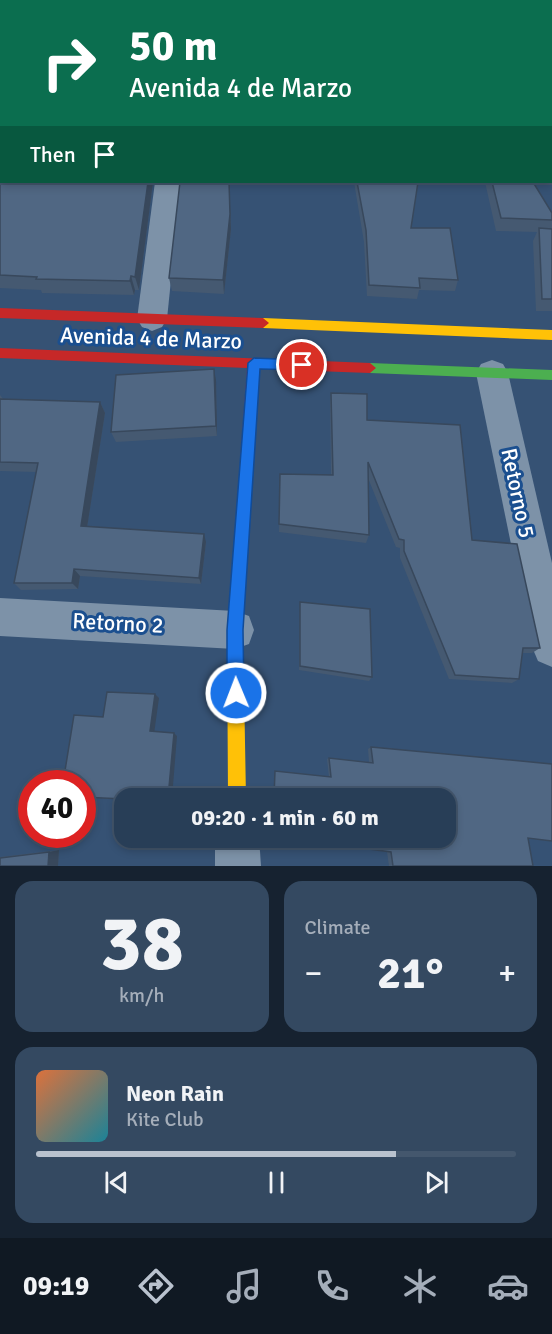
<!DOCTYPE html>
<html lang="en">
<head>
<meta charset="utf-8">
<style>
	:root { --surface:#283e57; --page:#344961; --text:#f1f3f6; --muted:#a5aeba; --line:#44576d; --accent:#b9c2ce }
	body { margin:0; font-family:Signika,sans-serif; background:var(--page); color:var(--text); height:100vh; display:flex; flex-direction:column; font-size:22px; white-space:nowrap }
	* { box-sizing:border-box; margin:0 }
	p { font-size:20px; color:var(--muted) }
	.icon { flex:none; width:33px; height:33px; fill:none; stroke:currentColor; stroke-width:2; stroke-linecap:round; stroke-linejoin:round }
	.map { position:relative; height:866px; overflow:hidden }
	.details { display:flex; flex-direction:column; gap:15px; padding:15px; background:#162230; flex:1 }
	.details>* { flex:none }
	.top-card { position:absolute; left:0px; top:0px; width:552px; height:183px; box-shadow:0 3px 9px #0003,0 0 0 2px var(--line); background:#0b6e4f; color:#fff; overflow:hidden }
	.speed { position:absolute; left:18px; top:770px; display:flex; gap:12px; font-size:30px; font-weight:700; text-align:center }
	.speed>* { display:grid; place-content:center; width:78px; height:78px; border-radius:50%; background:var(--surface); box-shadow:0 3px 9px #0003,0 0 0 2px var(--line); line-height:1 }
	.speed .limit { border:9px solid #d22; background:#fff; color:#111 }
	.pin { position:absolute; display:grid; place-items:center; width:51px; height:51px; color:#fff; margin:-26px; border:3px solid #fff; border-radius:50%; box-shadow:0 2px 6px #0007 }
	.me { position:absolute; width:66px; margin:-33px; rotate:359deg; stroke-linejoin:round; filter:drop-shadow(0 0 4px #0008) }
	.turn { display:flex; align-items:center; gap:21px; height:126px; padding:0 30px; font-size:27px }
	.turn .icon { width:78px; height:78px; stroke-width:2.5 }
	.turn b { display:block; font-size:42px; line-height:51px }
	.then { display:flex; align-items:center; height:57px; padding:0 30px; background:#0003; gap:12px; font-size:22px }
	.big { font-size:45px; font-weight:800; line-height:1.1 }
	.details .tile { flex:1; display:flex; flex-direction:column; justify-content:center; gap:9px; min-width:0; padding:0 21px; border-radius:18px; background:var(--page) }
	.details .dial { align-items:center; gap:0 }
	.dial b { font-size:78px; line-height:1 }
	.song { display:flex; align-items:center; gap:18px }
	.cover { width:72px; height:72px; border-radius:9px; background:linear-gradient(135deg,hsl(20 70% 55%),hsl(190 70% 35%)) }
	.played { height:6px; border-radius:3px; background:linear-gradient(90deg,var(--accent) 75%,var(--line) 75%) }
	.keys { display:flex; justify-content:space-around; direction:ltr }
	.heat { display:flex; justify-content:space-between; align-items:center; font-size:33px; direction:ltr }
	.details .tiles { flex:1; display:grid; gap:15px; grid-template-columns:1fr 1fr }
	.tile:last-child { grid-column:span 2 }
	.trip { position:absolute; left:114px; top:788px; width:342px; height:60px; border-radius:18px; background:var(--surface); box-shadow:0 3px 9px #0003,0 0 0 2px var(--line); font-weight:800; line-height:60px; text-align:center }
	.dock { display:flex; height:96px; justify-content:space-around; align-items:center; background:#101923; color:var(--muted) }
	.dock .icon { width:42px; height:42px }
	.dock .selected { color:var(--accent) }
	.dock b { font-size:27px; color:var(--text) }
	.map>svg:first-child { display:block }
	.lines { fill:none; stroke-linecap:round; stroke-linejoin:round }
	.street { fill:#7d92a8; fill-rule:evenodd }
	.fast { fill:#4caf50; fill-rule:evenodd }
	.slow { fill:#ffc107; fill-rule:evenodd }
	.jam { fill:#c62828; fill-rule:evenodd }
	.wall { fill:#455971 }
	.shaded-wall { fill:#38485c }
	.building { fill:#506783; stroke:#38485c; stroke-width:1.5 }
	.route { fill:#1a73e8; stroke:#114b97; stroke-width:1.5 }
	.labels { text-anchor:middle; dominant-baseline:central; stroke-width:6; stroke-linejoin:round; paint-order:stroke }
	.street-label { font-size:22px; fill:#fff; stroke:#1b4f8f }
</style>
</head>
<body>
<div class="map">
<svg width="552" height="866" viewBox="0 0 552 866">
	<rect width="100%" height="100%" fill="#365274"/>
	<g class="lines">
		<!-- street -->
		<g class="street">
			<rect x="0" y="5" width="2" height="12"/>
			<polygon points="550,66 552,67 552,84 550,83"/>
			<rect x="550" y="154" width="2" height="16"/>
			<polygon points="155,182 181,182 167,319 162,327 152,331 142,327 137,319"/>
			<polygon points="492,360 503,364 508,373 552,563 552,667 538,661 532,647 476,373 481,364"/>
			<polygon points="0,598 235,611 249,616 254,630 249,644 235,649 0,636"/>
			<polygon points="215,837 259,837 261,866 215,866"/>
		</g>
		<!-- fast -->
		<polygon class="fast" points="370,363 552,370 552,380 370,373 364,368"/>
		<!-- slow -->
		<g class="slow">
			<polygon points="263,318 552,330 552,340 263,328 257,323"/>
			<polygon points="242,526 247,528 249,533 243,630 246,798 228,798 227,630 235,533 237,528"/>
		</g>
		<!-- jam -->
		<g class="jam">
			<polygon points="0,308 263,318 269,323 263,328 0,318"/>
			<polygon points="0,348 370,363 376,368 370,373 260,369 249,533 247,538 242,540 237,538 235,533 247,368 0,358"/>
		</g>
	</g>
	<!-- wall -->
	<g class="wall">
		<polygon points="445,0 552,0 552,67 550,72 550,2 445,2"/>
		<rect x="0" y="45" width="2" height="51"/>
		<polygon points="0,134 2,182 153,182 139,290 135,290 134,295 42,293 41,290 0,288"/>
		<polygon points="229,182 231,229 224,294 172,291 169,278"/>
		<polygon points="354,182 418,182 411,228 458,280 455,291 419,290 417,299 367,296 364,242"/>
		<polygon points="485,182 533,182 552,213 552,311 536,311 533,241 537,232 496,231"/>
		<polygon points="216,380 217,436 116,442 111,432"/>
		<polygon points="331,393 367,420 472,540 540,648 532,653 522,653 519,679 512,683 449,679 400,558 400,548 396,547 368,478 369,535 366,543 279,532 280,474 331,475 330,403"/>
		<polygon points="0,395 3,399 100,402 105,413 87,527 206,542 201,584 80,576 78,589 21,590 14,583 36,472 0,471"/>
		<polygon points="300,602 372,677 369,681 299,670"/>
		<polygon points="371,747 528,838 533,866 389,866 387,852 329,777 327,759 329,758 369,762 368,749"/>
		<polygon points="59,850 58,866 0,866 0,857"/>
	</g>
	<!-- shaded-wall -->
	<g class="shaded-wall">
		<polygon points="148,182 153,182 139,290 135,277"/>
		<polygon points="229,182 231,229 224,294 223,280"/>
		<polygon points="131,276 135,290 134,295 130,281"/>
		<polygon points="214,369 216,380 217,436 216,426"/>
		<polygon points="100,402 105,413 86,534 81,526"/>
		<polygon points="204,534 206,542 201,584 199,578"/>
		<polygon points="74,569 80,576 78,589 72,583"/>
		<polygon points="155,694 159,698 154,734 150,731"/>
		<polygon points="174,733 177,736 172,798 168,798"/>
		<polygon points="59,850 58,866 48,866 49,852"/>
	</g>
	<!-- building -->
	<g class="building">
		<polygon points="124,0 443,0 442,2 124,2"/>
		<polygon points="451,0 552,0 552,64 550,64 550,2 452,2"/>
		<rect x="0" y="45" width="2" height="36"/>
		<polygon points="0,134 2,134 2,182 148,182 135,277 131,276 130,281 36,279 37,277 0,275"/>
		<polygon points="180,182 229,182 230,214 223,280 169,278"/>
		<polygon points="357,182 418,182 411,228 450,228 458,280 419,278 420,288 369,285 366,230"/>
		<polygon points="492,182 533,182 552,213 552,220 501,218"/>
		<polygon points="539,228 552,229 552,299 542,299"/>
		<polygon points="214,369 216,426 111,432 116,375"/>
		<polygon points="331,393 367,394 367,420 460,425 472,540 517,544 540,648 523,648 519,679 455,675 404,551 404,540 399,539 368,462 369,535 279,524 280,474 333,475"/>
		<polygon points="0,399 100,402 81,526 204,534 199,578 74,569 72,583 14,583 38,463 0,462"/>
		<polygon points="300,602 370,609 372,677 300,666"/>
		<polygon points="107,692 155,694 150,731 174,733 168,798 124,798 124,799 82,797 82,783 63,783 74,715 103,717"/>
		<polygon points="371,747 552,764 552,841 528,838 533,866 393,866 391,852 280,837 446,837 446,798 274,798 275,771 331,777 329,758 373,763"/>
		<polygon points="49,852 48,866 0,866 0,858"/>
	</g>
	<!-- route -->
	<polygon class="route" points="254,358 302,360 308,365 302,370 260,369 243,630 244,693 242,699 236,701 230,699 227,693 227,630 248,363"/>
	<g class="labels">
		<!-- street labels -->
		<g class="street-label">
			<text transform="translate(151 338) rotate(2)">Avenida 4 de Marzo</text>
			<text transform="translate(518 493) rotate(78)">Retorno 5</text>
			<text transform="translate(118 623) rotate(3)">Retorno 2</text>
		</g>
	</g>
</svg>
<div class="speed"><div class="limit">40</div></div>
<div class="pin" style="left:302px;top:365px;background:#d93025"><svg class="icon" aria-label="arrive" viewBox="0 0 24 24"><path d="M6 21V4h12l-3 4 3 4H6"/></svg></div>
<svg class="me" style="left:236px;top:693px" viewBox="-20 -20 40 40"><circle r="17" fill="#1a73e8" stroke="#fff" stroke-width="3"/><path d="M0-11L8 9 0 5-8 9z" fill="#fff"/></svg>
<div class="trip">09:20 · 1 min · 60 m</div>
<div class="top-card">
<div class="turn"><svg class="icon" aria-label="right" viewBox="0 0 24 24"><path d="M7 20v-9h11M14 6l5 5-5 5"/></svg><div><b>50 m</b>Avenida 4 de Marzo</div></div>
<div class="then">Then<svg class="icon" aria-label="arrive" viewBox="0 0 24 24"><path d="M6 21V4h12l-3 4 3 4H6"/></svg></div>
</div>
</div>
<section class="details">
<div class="tiles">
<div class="tile dial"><b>38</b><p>km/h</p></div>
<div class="tile"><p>Climate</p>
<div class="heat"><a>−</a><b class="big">21°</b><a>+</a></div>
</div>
<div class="tile">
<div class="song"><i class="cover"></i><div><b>Neon Rain</b><p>Kite Club</p></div></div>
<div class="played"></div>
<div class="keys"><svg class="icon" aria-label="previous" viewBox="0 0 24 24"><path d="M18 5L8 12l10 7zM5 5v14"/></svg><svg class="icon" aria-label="pause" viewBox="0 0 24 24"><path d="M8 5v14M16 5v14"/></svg><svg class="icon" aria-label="next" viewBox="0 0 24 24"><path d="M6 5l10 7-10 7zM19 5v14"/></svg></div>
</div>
</div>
</section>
<nav class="dock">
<b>09:19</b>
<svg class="icon selected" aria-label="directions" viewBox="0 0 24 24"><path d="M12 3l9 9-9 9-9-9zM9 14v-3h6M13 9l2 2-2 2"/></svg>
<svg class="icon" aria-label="music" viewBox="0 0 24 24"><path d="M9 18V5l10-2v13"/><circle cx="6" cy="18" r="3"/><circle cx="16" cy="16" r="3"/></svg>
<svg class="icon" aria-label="phone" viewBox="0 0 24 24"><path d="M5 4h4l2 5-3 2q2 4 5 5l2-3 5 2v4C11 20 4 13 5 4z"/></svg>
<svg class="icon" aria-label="climate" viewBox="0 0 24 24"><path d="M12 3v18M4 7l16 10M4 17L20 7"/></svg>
<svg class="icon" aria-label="car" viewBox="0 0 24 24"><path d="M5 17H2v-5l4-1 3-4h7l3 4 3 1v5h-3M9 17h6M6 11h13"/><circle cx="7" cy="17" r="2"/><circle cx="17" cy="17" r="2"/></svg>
</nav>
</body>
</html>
